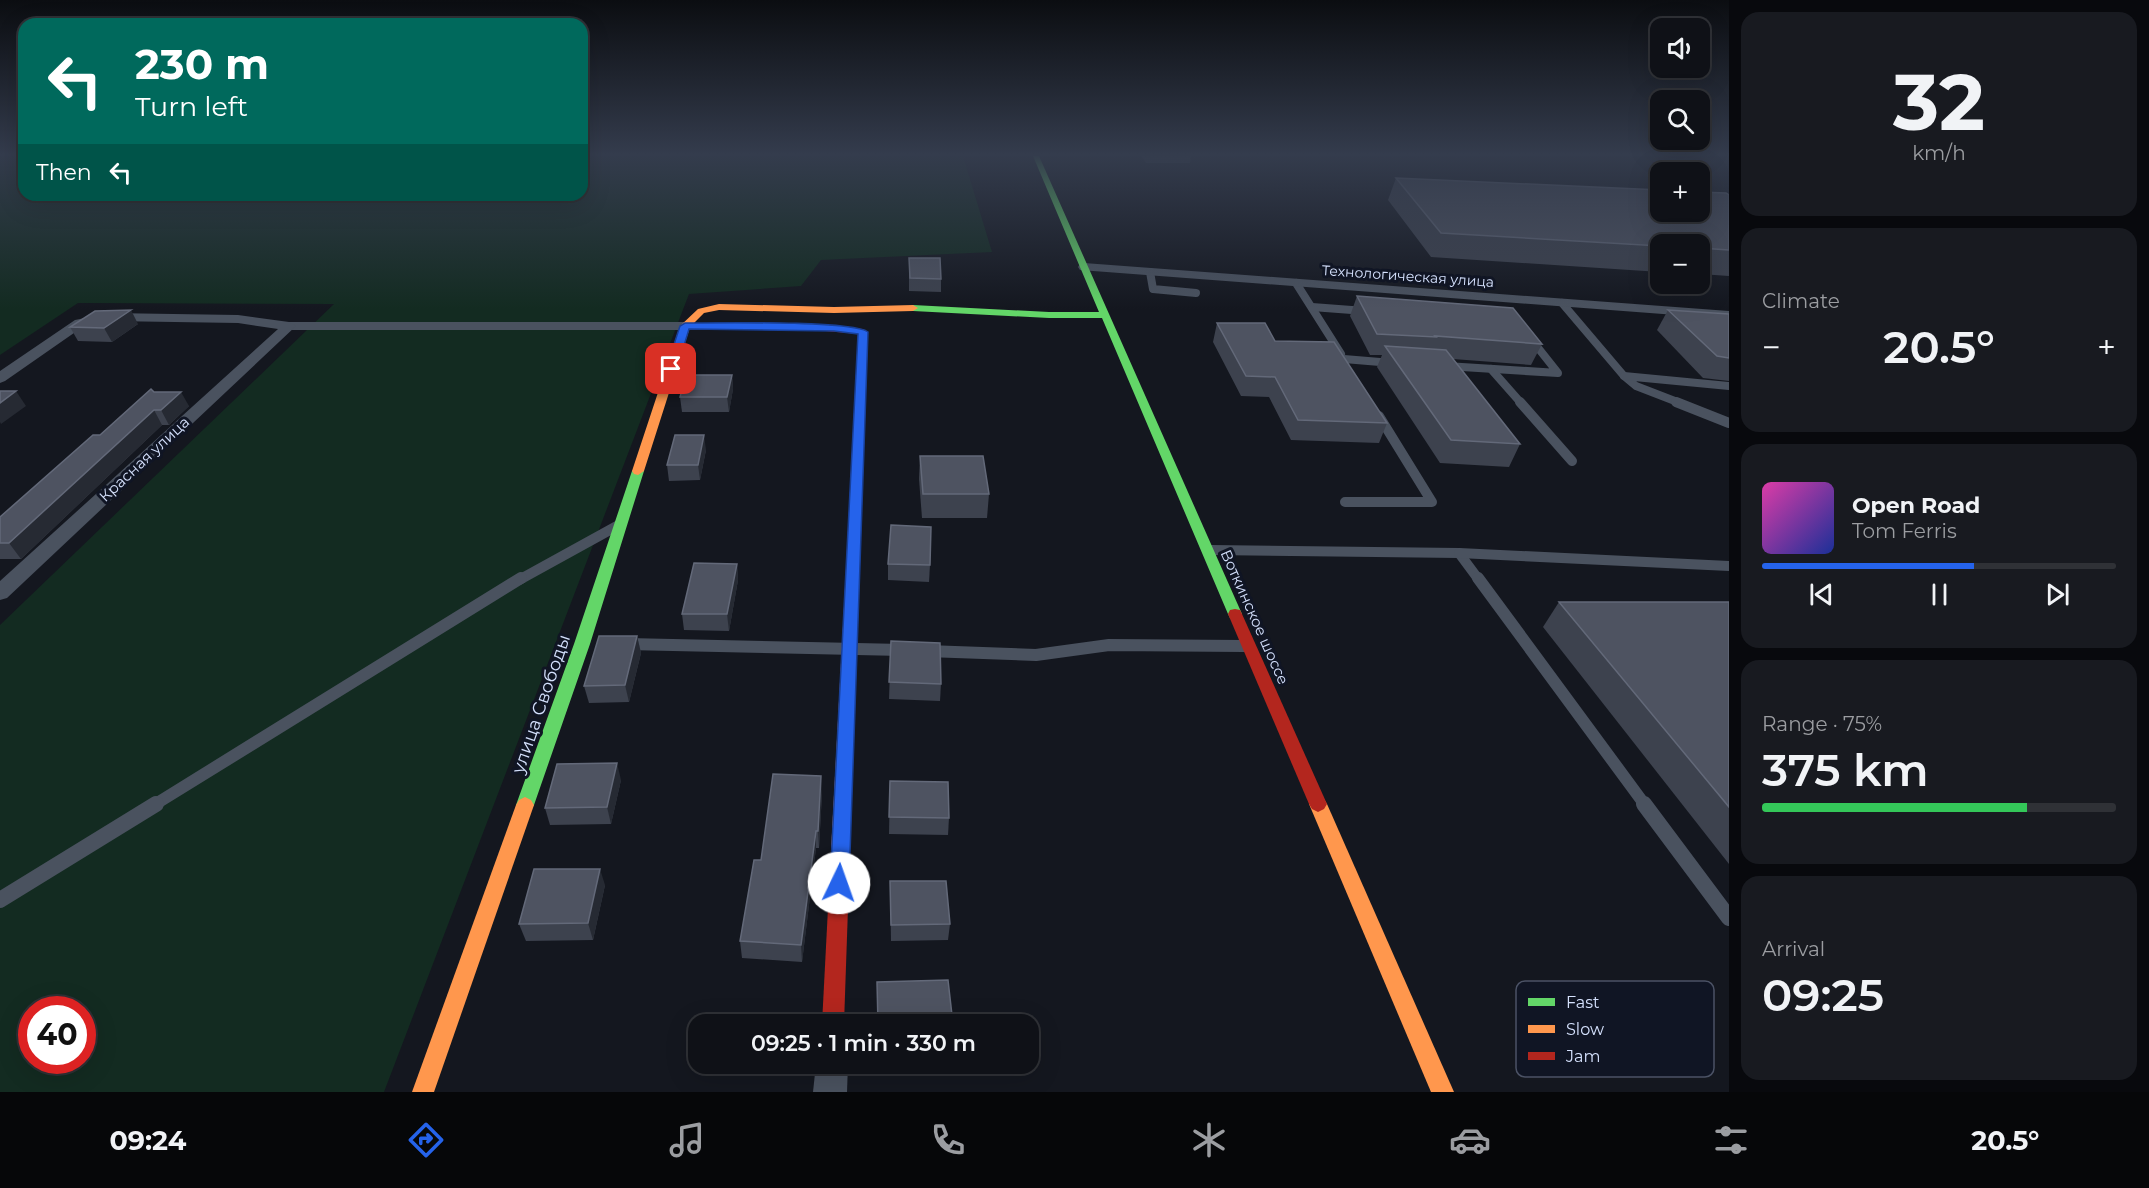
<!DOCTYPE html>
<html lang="en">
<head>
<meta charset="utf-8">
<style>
	:root { --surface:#0f1117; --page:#181a20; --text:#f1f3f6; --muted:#9b9da1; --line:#2f3136; --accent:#2563eb }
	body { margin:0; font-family:Montserrat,sans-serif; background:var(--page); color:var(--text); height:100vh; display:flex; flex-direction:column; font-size:22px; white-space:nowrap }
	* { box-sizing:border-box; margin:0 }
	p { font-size:20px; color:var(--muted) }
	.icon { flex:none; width:33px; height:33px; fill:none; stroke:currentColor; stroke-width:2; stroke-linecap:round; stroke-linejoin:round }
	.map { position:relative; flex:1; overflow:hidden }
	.panel { display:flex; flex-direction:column; gap:12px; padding:12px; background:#08090d; width:420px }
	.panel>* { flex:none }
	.top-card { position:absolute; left:18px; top:18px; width:570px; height:183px; border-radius:18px; box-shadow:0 6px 24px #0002,0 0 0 2px var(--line); background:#00695c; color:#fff; overflow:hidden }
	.controls { position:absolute; left:1650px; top:18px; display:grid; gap:12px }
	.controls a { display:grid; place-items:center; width:60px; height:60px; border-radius:12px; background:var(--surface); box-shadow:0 6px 24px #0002,0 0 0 2px var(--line); font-size:30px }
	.speed { position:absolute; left:18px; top:996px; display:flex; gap:12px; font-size:30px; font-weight:700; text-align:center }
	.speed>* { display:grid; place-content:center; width:78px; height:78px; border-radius:50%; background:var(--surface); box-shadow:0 6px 24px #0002,0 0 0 2px var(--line); line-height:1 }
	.speed .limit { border:9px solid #d22; background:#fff; color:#111 }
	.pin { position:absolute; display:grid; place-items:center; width:51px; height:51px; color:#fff; margin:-26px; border-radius:12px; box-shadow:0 3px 9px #0006 }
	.me { position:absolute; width:66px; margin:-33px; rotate:3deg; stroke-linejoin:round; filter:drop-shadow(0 0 4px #0008) }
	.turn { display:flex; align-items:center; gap:21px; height:126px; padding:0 18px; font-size:27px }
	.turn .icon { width:78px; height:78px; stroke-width:2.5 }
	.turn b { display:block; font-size:42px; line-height:51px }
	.then { display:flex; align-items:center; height:57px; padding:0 18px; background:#0003; gap:12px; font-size:22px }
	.big { font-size:45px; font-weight:600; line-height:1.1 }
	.panel .widget { flex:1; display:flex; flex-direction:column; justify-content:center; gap:9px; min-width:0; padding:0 21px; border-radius:18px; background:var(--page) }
	.panel .dial { align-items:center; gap:0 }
	.dial b { font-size:78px; line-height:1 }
	.song { display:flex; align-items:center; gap:18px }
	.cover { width:72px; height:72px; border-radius:9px; background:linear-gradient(135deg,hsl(320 70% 55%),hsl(230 70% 35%)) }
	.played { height:6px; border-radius:3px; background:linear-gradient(90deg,var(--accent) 60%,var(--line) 60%) }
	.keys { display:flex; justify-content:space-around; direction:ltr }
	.heat { display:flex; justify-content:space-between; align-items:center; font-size:33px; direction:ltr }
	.charge { height:9px; border-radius:4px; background:linear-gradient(90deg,#34c759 75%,var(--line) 0) }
	.trip { position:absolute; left:688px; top:1014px; width:351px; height:60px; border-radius:18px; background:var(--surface); box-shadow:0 6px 24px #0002,0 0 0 2px var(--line); font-weight:600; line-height:60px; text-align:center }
	.tab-bar { display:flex; height:96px; justify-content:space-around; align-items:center; background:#060709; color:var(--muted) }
	.tab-bar .icon { width:42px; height:42px }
	.tab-bar .current { color:var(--accent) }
	.tab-bar b { font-size:27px; color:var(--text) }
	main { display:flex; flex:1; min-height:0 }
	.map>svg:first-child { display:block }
	.green { fill:#132b21; fill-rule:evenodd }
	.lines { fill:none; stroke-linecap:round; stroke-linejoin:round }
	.lane-far3 { stroke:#4a525f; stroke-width:8 }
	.lane-far2 { stroke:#4a525f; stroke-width:10 }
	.lane-far1 { stroke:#4a525f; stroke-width:12 }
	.lane { stroke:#4a525f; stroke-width:16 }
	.street { fill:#4a525f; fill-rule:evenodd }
	.fast { fill:#63d668; fill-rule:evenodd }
	.slow { fill:#ff974d; fill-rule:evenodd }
	.jam { fill:#b3261e; fill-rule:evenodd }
	.wall { fill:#3d424e }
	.shaded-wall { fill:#262a33 }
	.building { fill:#4e5361; stroke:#636979; stroke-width:1.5 }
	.route { fill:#2563eb; stroke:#184099; stroke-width:1.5 }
	.labels { text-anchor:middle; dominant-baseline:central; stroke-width:6; stroke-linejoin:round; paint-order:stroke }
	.far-street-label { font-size:14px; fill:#d5e1fd; stroke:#101524 }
	.street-label { font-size:15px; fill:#d5e1fd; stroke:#101524 }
	.near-street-label { font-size:18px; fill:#d5e1fd; stroke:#101524 }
	.key { fill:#101524; stroke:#4b5265; stroke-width:1.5 }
	.key-label { font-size:16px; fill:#d5e1fd }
</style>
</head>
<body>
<main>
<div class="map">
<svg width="1729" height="1092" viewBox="0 0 1729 1092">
	<rect width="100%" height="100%" fill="#14171f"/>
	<!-- green -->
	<path class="green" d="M0,156H24V195H582V156H963L992,252L821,260L801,286L689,294L384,1092H0V625L334,304L78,303L0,355ZM32,1010H82V1060H32Z"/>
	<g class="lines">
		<!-- lane-far3 -->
		<g class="lane-far3">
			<polyline points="1150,272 1153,289 1196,293"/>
			<polyline points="1296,283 1341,354"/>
			<polyline points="1562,303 1624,376 1636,386 1680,403"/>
			<polyline points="1312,307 1365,311"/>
			<polyline points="289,326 685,326"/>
			<polyline points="1344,359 1392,363"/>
			<polyline points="1446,366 1558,373 1531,339"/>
			<polyline points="1491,369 1521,403"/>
			<polyline points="1624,376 1729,386"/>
		</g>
		<!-- lane-far2 -->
		<g class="lane-far2">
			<polyline points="1520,402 1572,461"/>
			<polyline points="1676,402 1729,423"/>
			<polyline points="1345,502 1432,502 1379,416"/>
			<polyline points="1211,550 1459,553 1479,580"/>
			<polyline points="1459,553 1729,566"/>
			<polyline points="519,580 617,526"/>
		</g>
		<!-- lane-far1 -->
		<g class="lane-far1">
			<polyline points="1478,578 1645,805"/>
			<polyline points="627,644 903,650"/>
			<polyline points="927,651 1036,655 1109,645 1244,646"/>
			<polyline points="154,805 521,578"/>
		</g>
		<!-- lane -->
		<g class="lane">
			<polyline points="1644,804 1729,918"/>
			<polyline points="0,900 156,804"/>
		</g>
		<!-- street -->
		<g class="street">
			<polygon points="1084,263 1729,311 1729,319 1080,270 1078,267 1080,264"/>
			<polygon points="110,313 238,315 289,322 296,326 7,598 0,600 0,581 278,329 238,323 110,321 84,326 5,381 0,383 0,371 75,320"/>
			<polygon points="816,1064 848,1064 847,1092 813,1092"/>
		</g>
		<!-- fast -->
		<g class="fast">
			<polygon points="1033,156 1039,156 1242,614 1240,618 1230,618 1228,614 1102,318 1049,318 913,311 908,308 913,305 1049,312 1099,312"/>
			<polygon points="638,467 644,471 590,644 534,805 531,810 525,813 519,810 516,805 574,644 632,471"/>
		</g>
		<!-- slow -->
		<g class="slow">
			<polygon points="719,304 834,307 913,305 918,308 913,311 834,313 719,310 704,313 690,327 644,471 638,475 634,474 632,471 680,326 698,309"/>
			<polygon points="852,583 859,588 848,908 845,914 838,917 831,914 828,908 845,588"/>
			<polygon points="1318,796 1324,799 1327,804 1454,1092 1431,1092 1309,804 1312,799"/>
			<polygon points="525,797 531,800 534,805 434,1092 412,1092 516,805 519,800"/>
		</g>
		<!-- jam -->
		<g class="jam">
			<polygon points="807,324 863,329 868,332 859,588 852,593 845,588 858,334 804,329 804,325"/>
			<polygon points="1235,609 1240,610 1242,614 1327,804 1324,809 1318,812 1312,809 1309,804 1228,614 1230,610"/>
			<polygon points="838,899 845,902 848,908 844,1024 822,1024 828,908 831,902"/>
		</g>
	</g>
	<!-- wall -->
	<g class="wall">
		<polygon points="1141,156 1191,156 1190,163 1146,163"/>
		<polygon points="1396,178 1729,195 1729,276 1700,274 1700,244 1660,244 1660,272 1431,257 1388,200"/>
		<polygon points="909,258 941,279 941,292 909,291"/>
		<polygon points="1357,296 1542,344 1531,365 1453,359 1520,444 1509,467 1440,463 1377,367 1382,355 1370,355 1350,316"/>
		<polygon points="1668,310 1729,314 1729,381 1703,378 1657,330"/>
		<polygon points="1217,323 1275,341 1387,423 1379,443 1291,440 1269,397 1241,396 1213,342"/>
		<polygon points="138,324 112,342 78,341 70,327"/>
		<polygon points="732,375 733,389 729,412 682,412 680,397"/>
		<polygon points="154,392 189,406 169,425 162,425 21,559 0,559 0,517"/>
		<polygon points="706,450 700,480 669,481 667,465"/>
		<polygon points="920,456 989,494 987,518 922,518 919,479"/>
		<polygon points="737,564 738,580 729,631 684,630 682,614"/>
		<polygon points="888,564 930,565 929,582 888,580"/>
		<polygon points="1559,602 1729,602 1729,864 1543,627"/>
		<polygon points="637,636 641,653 629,702 589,703 584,686"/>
		<polygon points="891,641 941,684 940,701 889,699"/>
		<polygon points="621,780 611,824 550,825 545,808"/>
		<polygon points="890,781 949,818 948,835 889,834"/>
		<polygon points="822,793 819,848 816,848 802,962 742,958 740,941 761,860"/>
		<polygon points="890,881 950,924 948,940 891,941"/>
		<polygon points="605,885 593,940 526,941 519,924"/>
	</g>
	<!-- shaded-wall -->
	<g class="shaded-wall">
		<polygon points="131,310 138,324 112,342 104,328"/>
		<polygon points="732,375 733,389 729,412 727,397"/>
		<polygon points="16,391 26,406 1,424 0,422 0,403"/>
		<polygon points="181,392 189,406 169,425 161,410"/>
		<polygon points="154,410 162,425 21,559 9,543"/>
		<polygon points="704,435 706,450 700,480 698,465"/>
		<polygon points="737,564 738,580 729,631 727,614"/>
		<polygon points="637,636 641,653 629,702 625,685"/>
		<polygon points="617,763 621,780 611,824 607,807"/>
		<polygon points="821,776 822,793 819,848 818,831"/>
		<polygon points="816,831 816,848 802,962 801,945"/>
		<polygon points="600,869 605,885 593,940 588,923"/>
	</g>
	<!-- building -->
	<g class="building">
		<polygon points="1396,178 1660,190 1660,212 1700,212 1700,192 1726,193 1729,195 1729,250 1700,248 1700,244 1660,244 1660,246 1441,233"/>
		<polygon points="909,258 940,258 941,279 910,278"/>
		<polygon points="1357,296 1513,308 1542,344 1435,336 1436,337 1377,334"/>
		<polygon points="131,310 104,328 70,327 95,311"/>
		<polygon points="1668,310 1729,314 1729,358 1717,356"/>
		<polygon points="1217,323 1265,323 1275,341 1334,342 1387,423 1298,420 1275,377 1246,376"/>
		<polygon points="1385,346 1446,350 1520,444 1451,440"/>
		<polygon points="686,375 732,375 727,397 680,397"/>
		<polygon points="151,389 154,392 181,392 161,410 154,410 9,543 0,543 0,517 93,435 100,435"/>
		<polygon points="0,391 16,391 0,403"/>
		<polygon points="675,435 704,435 698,465 667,465"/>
		<polygon points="920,456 983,456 989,494 923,494"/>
		<polygon points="891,525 931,527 930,565 888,564"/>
		<polygon points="694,563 737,564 727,614 682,614"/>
		<polygon points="1559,602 1729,602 1729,807"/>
		<polygon points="599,636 637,636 625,685 584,686"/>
		<polygon points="891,641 940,643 941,684 889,682"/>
		<polygon points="617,763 607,807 545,808 557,764"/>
		<polygon points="773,774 821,776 818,831 816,831 801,945 740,941 754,860 761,860"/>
		<polygon points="890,781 948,782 949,818 889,817"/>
		<polygon points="534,869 600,869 588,923 519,924"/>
		<polygon points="890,881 946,881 950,924 891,925"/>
		<polygon points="948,980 953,1024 878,1024 877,982"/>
	</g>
	<!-- sky -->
	<linearGradient id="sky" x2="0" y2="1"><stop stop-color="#0b0d11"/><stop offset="0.5" stop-color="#343c4d"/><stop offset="1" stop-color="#343c4d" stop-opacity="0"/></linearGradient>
	<rect width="1729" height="309" fill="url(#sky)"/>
	<!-- route -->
	<path class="route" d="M685,323C715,323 851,320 868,332L849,883L846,889L839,892L832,889L830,883L858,334L834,331L689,329L677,369L675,372H668L666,369L680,326Z"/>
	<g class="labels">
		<!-- far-street labels -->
		<g class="far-street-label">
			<text transform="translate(1408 276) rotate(4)">Технологическая улица</text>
		</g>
		<!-- street labels -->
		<g class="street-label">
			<text transform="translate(144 459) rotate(-43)">Красная улица</text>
			<text transform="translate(1255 617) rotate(66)">Воткинское шоссе</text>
		</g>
		<!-- near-street labels -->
		<g class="near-street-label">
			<text transform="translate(541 704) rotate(-71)">улица Свободы</text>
		</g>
	</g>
	<!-- legend -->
	<rect x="1516" y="981" width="198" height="96" rx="9" class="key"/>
	<rect x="1528" y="998" width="27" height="8" fill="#63d668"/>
	<rect x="1528" y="1025" width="27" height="8" fill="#ff974d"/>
	<rect x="1528" y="1052" width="27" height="8" fill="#b3261e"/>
	<g class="key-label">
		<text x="1566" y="1008">Fast</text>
		<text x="1566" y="1035">Slow</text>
		<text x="1566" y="1062">Jam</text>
	</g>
</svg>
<div class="controls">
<a><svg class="icon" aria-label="sound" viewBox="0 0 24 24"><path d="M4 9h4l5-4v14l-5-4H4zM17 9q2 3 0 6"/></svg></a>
<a><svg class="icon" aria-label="search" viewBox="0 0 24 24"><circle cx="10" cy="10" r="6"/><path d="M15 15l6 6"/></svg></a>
<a>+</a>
<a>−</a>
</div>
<div class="speed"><div class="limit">40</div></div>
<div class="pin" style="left:671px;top:369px;background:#d93025"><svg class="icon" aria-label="arrive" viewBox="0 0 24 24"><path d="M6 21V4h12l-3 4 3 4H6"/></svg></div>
<svg class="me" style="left:839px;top:883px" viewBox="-20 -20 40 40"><circle r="19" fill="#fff"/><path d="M0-13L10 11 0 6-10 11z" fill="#2563eb"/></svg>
<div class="trip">09:25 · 1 min · 330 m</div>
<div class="top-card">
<div class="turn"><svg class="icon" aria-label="left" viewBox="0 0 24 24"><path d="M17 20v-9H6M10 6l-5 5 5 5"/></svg><div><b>230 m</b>Turn left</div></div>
<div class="then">Then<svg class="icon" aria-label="left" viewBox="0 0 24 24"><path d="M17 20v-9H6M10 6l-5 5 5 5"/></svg></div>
</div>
</div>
<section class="panel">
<div class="widget dial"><b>32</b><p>km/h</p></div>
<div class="widget"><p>Climate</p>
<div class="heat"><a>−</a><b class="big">20.5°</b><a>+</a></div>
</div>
<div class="widget">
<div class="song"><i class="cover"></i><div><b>Open Road</b><p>Tom Ferris</p></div></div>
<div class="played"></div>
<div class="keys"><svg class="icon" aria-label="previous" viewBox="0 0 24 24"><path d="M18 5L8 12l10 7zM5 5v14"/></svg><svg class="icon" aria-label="pause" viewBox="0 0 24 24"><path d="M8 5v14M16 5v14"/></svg><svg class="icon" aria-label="next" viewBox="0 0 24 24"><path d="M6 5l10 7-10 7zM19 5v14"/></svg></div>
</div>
<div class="widget"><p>Range · 75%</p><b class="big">375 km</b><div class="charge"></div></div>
<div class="widget"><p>Arrival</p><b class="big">09:25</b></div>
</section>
</main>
<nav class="tab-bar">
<b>09:24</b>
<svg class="icon current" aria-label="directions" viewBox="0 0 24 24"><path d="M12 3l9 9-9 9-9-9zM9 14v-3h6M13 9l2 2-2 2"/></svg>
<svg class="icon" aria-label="music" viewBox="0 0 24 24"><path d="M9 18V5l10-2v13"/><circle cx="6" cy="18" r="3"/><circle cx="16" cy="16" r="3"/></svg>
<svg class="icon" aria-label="phone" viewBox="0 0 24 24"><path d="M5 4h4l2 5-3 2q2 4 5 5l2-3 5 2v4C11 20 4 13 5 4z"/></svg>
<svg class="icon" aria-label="climate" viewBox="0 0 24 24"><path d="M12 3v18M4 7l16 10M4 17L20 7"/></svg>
<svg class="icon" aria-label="car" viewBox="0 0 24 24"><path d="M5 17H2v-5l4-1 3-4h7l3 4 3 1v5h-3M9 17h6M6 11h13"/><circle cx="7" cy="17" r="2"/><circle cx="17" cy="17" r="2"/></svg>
<svg class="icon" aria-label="filters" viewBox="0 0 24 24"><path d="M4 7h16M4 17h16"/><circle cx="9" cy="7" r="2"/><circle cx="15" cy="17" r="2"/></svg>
<b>20.5°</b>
</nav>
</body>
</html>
